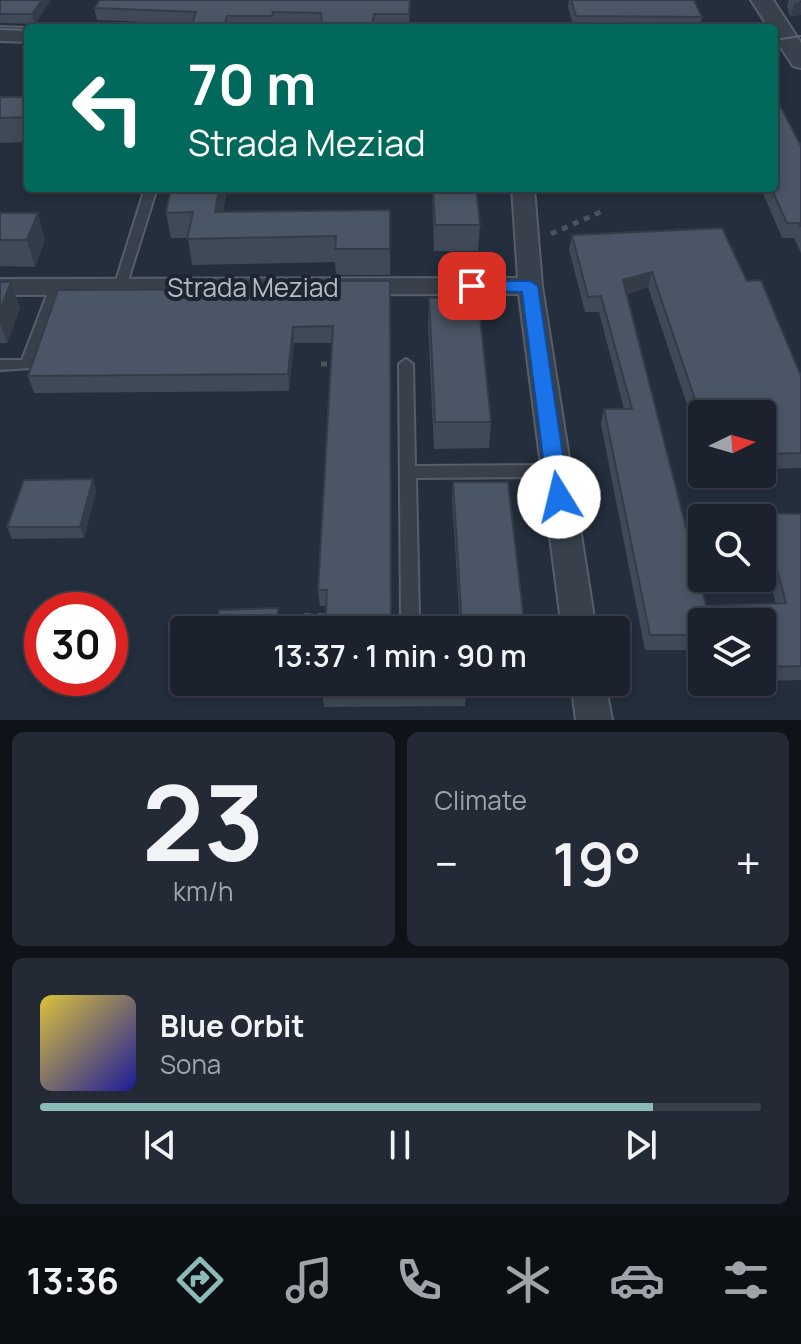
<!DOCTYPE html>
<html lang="en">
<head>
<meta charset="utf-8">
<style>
	:root { --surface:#1b222d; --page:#242a35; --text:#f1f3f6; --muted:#a0a4aa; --line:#393f49; --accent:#8bbbb9 }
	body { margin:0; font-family:Manrope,sans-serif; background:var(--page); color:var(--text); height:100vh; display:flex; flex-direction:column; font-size:30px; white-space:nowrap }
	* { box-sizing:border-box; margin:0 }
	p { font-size:26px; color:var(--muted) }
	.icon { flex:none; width:44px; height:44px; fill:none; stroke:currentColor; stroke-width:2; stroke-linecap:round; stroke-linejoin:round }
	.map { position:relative; height:720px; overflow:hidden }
	.side { display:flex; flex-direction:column; gap:12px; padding:12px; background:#0f1319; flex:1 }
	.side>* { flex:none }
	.banner { position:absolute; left:24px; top:24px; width:754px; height:168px; border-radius:8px; box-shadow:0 4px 12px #0003,0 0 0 2px var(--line); background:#00695c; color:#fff; overflow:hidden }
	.needle { width:52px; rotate:85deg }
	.controls { position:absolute; left:688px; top:400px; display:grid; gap:16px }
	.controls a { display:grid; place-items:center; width:88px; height:88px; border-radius:8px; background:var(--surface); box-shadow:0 4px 12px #0003,0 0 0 2px var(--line); font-size:40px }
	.speed { position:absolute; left:24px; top:592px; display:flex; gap:16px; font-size:40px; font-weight:700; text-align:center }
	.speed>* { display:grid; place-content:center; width:104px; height:104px; border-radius:50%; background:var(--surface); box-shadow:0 4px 12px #0003,0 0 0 2px var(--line); line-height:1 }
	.speed .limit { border:12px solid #d22; background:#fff; color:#111 }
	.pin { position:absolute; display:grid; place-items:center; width:68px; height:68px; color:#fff; margin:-34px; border-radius:16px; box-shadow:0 4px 12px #0006 }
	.me { position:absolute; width:88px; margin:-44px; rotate:351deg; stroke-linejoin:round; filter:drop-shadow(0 0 6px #0008) }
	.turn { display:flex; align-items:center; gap:28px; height:168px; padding:0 32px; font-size:36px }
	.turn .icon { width:104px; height:104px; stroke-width:2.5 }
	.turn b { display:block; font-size:56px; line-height:68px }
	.big { font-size:60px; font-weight:600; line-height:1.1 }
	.side .card { flex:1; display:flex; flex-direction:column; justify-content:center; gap:12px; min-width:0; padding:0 28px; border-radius:12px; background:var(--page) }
	.side .dial { align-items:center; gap:0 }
	.dial b { font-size:104px; line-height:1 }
	.song { display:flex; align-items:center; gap:24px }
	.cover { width:96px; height:96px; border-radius:12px; background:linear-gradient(135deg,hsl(50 70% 55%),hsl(240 70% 35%)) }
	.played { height:8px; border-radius:4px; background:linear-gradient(90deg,var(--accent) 85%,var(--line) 85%) }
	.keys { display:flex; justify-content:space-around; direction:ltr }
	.heat { display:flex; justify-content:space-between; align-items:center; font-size:44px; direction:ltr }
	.side .tiles { flex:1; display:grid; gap:12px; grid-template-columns:1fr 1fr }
	.card:last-child { grid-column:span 2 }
	.trip { position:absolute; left:170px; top:616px; width:460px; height:80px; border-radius:8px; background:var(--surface); box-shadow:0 4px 12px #0003,0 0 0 2px var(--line); font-weight:600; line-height:80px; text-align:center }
	.tabs { display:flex; height:128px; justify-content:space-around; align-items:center; background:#0b0e12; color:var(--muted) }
	.tabs .icon { width:56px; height:56px }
	.tabs .active { color:var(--accent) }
	.tabs b { font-size:36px; color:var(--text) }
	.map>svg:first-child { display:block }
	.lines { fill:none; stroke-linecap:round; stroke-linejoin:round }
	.service-casing { stroke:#565e6a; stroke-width:4 }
	.minor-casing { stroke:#565e6a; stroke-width:4 }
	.tertiary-casing { stroke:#565e6a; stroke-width:4 }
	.path-far1 { stroke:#44575a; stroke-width:5; stroke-dasharray:6 6; stroke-linecap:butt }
	.path { stroke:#44575a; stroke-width:6; stroke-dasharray:7 7; stroke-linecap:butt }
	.service { fill:#38404c; fill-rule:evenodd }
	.minor { fill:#38404c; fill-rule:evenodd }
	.tertiary { fill:#38404c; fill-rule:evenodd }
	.tram { stroke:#5a6473; stroke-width:2 }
	.wall { fill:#404957 }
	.shaded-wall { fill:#343c47 }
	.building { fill:#4a5565; stroke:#343c47; stroke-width:2 }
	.route { fill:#1a73e8; stroke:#114b97; stroke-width:2 }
	.labels { text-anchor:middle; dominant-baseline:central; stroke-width:8; stroke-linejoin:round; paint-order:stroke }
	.street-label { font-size:26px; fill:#b3bbc7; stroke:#1d2531 }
</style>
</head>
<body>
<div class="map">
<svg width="801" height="720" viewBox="0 0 801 720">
	<rect width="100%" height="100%" fill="#242e3c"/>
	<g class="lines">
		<defs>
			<g id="service">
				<polygon points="145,188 157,188 126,287 120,291 115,290 114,287"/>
				<polygon points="56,283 62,287 32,368 0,370 0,360 22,360 50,287"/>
				<polygon points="406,359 413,364 415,466 554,465 560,467 562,471 560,475 554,477 416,478 419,616 416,621 410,624 404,621 401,616 399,364"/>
			</g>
			<g id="minor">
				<polygon points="512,188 534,188 542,286 596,630 562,630 519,294 0,295 0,279 518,278"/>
				<polygon points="571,682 605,682 612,720 576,720"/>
			</g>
			<g id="tertiary">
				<polygon points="751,0 773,0 801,43 801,68 793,66 774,37 774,28 769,28"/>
				<polygon points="0,27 28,28 28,42 0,41"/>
			</g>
		</defs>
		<!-- service casing -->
		<use href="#service" class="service-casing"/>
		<!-- minor casing -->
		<use href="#minor" class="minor-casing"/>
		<!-- tertiary casing -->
		<use href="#tertiary" class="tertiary-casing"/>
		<!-- path-far1 -->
		<g class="path-far1">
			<polyline points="551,234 605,210"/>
			<polyline points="321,364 337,364"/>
		</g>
		<!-- path -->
		<polyline class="path" points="304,616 329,616"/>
		<!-- service -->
		<use href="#service" class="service"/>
		<!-- minor -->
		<use href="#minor" class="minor"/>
		<!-- tertiary -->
		<use href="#tertiary" class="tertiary"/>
		<!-- tram -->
		<g class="tram">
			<polyline points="0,29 28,30"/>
			<polyline points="774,40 801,36"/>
		</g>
	</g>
	<!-- wall -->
	<g class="wall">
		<polygon points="0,0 51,0 35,24 0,23"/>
		<polygon points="410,0 409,27 374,26 374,28 321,28 321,25 274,25 273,28 191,28 193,24 97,20 94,8"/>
		<polygon points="569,0 694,0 702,17 699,28 574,28 568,7"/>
		<polygon points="789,0 801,0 790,17 787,6"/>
		<polygon points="0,97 28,97 28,142 0,143"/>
		<polygon points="801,146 801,253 794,238 782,238 762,191 756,191 755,188 774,188"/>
		<polygon points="227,188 223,211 390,210 390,275 336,275 335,262 192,265 188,238 171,238 166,213"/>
		<polygon points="432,188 476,188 480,225 478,251 434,251"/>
		<polygon points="0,213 45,239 35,267 0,266"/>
		<polygon points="572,235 747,281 801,376 801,468 762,469 762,414 702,414 702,450 648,287 627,294 706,606 776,604 762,553 762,518 760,518 762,513 801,514 801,680 762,681 762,622 702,622 702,650 645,650 601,424 604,409 624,409 599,312 585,312 569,250"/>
		<polygon points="0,282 20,308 7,343 0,343"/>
		<polygon points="333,289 391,627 460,626 452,498 453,482 525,630 325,630 326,606 320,606 318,590 332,343 294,343 289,391 34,393 28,376"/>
		<polygon points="429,298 491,422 489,448 434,449 428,324"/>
		<polygon points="93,479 96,491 84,538 12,539 7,527"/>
		<polygon points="213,682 276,682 276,686 215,689"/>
		<polygon points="466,690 465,706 324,707 322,692"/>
	</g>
	<!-- shaded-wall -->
	<g class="shaded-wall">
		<polygon points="42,0 51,0 35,24 32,14"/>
		<polygon points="801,2 801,15 790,17 794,3"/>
		<polygon points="219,188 227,188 219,237 215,212"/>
		<polygon points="38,213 45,239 35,267 27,240"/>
		<polygon points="652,272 648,287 620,295 623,280"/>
		<polygon points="11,282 20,308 7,343 0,323 0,310"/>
		<polygon points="293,327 294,343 289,391 288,374"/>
		<polygon points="93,479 96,491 84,538 80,527"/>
		<polygon points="278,608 279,618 279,630 277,630"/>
	</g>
	<!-- building -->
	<g class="building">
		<polygon points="0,0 42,0 32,14 0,14"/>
		<polygon points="100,0 410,0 409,14 374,14 372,28 322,28 321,13 273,12 272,16 227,16 224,28 191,28 196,12 94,8"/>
		<polygon points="571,0 694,0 702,17 576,16"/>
		<polygon points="774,94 801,146 801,227 799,223 787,223 771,188 774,188"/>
		<polygon points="0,97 28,97 28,117 0,118"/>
		<polygon points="171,188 219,188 215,212 390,210 390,249 335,249 336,236 187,239 193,212 166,213"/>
		<polygon points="433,188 476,188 480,225 435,225"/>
		<polygon points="0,213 38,213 27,240 0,240"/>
		<polygon points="722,228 747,281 761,280 801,376 801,453 762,454 762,414 702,414 702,420 652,272 623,280 706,606 786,603 762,513 801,514 801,666 762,667 762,622 702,622 702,635 650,635 604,409 632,409 601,296 588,297 572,235"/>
		<polygon points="334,281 390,281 391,627 462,626 453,482 508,482 525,630 325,630 327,590 318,590 333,326 293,327 288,374 28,376 58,290 333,289"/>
		<polygon points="0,282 11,282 0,310"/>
		<polygon points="478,297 491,422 435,422 429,298"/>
		<polygon points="93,479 80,527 7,527 24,480"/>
		<polygon points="278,608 277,630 217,630 219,610"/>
		<polygon points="322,682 466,682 466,690 322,692"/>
	</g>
	<!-- route -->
	<polygon class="route" points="472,281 530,281 538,286 569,497 566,503 559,506 551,503 548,497 522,292 466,290 463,286"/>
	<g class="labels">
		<!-- street labels -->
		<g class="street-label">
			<text x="253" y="287">Strada Meziad</text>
		</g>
	</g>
</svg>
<div class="controls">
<a><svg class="needle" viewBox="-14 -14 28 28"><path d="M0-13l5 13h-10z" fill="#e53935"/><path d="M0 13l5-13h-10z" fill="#a0a4aa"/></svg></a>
<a><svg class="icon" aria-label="search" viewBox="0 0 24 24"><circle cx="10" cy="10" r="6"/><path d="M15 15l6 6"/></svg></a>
<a><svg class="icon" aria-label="layers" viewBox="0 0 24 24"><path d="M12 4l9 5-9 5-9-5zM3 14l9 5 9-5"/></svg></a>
</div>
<div class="speed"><div class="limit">30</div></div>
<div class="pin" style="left:472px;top:286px;background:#d93025"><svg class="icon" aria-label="arrive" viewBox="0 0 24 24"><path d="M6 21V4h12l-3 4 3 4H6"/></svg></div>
<svg class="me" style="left:559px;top:497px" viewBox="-20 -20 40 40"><circle r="19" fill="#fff"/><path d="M0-13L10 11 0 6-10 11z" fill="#1a73e8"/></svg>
<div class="trip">13:37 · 1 min · 90 m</div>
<div class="banner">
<div class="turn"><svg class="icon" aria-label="left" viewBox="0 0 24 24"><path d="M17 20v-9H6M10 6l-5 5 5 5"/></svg><div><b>70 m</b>Strada Meziad</div></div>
</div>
</div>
<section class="side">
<div class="tiles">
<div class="card dial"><b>23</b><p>km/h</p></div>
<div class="card"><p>Climate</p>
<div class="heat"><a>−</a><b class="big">19°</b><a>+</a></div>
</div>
<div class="card">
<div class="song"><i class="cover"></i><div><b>Blue Orbit</b><p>Sona</p></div></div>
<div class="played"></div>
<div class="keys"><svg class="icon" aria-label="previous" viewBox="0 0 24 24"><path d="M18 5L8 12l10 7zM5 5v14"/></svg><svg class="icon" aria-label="pause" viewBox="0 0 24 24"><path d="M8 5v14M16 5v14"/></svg><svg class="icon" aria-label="next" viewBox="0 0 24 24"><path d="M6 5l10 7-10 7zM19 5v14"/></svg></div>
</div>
</div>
</section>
<nav class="tabs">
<b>13:36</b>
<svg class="icon active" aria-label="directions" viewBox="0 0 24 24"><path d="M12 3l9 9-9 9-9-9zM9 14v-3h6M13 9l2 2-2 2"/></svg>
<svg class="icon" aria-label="music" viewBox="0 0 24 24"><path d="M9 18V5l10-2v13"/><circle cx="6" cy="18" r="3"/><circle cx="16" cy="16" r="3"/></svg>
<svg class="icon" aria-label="phone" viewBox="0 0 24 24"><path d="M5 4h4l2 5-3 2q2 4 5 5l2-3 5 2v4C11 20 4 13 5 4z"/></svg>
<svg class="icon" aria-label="climate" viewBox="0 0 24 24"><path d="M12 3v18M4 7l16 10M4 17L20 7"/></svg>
<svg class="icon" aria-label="car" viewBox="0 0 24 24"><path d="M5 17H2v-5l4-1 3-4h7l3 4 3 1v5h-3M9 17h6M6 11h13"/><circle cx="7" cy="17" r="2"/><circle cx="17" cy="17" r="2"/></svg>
<svg class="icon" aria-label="filters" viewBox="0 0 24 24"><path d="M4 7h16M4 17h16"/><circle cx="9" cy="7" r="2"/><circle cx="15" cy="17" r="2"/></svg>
</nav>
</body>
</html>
